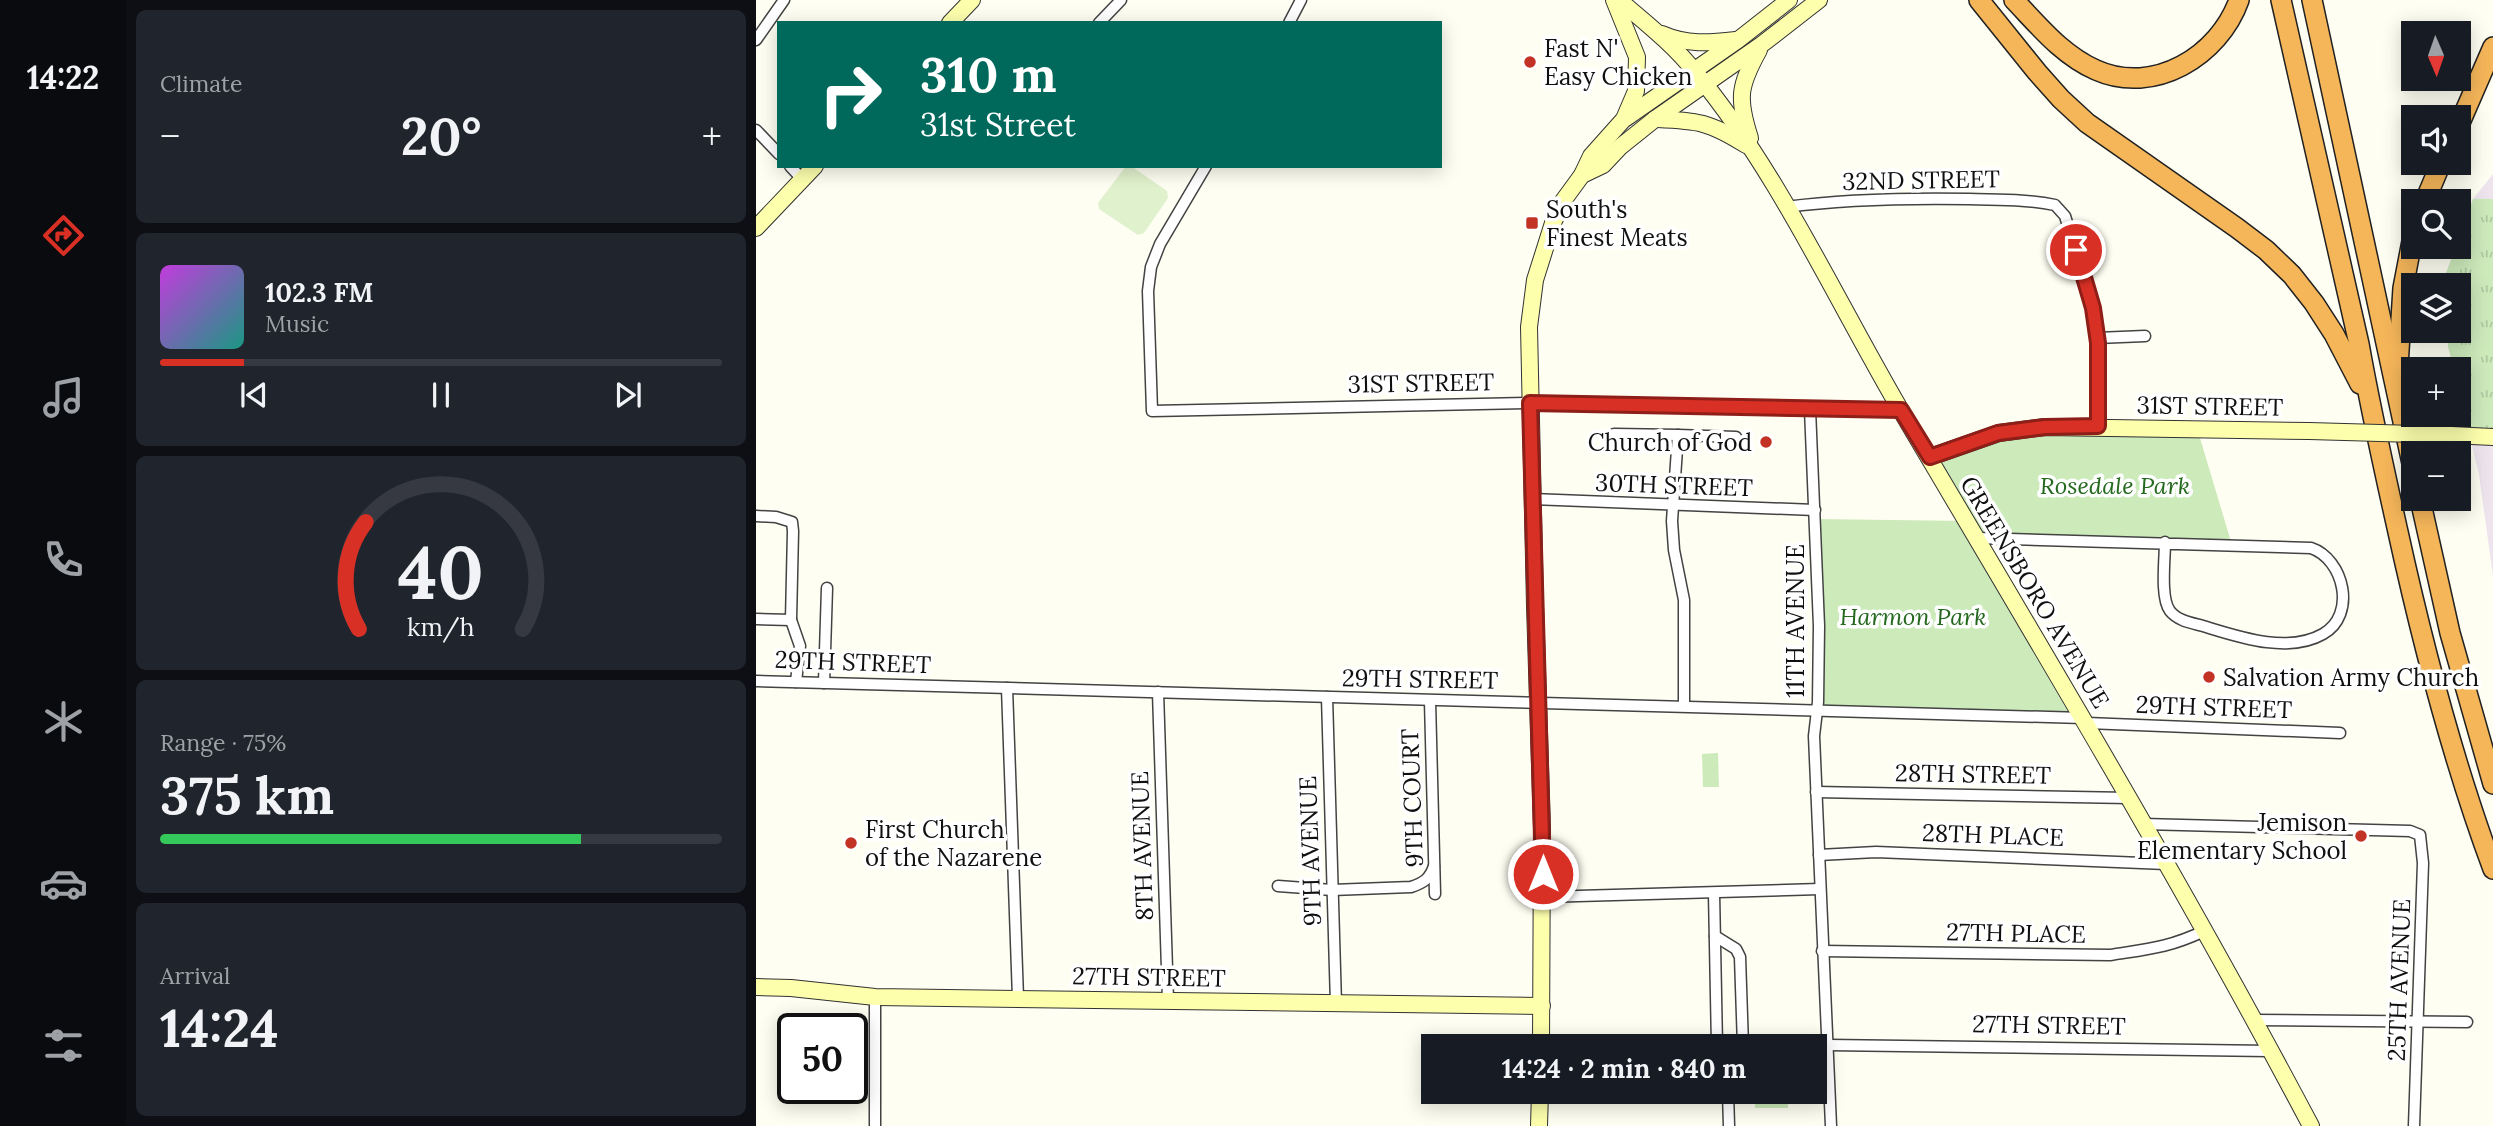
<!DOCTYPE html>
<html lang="en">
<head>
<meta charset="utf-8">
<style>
	:root { --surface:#171b24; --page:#20242c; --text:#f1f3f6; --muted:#9ea1a6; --line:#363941; --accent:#d93025 }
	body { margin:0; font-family:Lora,serif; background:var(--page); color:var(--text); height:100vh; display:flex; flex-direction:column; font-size:26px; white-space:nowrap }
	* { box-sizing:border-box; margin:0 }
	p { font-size:23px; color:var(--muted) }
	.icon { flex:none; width:38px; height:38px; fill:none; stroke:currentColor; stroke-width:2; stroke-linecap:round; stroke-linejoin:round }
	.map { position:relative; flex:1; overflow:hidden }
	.side { display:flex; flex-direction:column; gap:10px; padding:10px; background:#0d0f14; width:630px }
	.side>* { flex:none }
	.hud { position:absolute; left:21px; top:21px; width:665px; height:147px; border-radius:0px; box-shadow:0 4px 18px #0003; background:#00695c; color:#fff; overflow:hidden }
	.needle { width:46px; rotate:178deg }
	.controls { position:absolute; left:1645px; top:21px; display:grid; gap:14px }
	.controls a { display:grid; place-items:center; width:70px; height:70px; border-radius:0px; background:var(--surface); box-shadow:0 4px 18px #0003; font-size:35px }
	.speed { position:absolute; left:21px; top:1013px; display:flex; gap:14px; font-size:35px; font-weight:700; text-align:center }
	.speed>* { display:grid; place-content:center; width:91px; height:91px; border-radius:50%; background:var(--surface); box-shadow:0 4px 18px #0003; line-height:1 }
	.speed .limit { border:4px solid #111; border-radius:10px; background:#fff; color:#111 }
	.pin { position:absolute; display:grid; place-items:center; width:60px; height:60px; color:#fff; margin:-30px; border:4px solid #fff; border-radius:50%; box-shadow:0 2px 7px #0007 }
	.me { position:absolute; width:77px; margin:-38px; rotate:0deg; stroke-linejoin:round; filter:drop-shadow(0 0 5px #0008) }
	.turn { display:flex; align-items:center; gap:24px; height:147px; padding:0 28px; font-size:32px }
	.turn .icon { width:91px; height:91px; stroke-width:2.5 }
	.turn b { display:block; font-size:49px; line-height:60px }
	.big { font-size:52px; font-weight:700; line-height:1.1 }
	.side .widget { flex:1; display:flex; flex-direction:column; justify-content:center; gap:10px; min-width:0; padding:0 24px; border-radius:10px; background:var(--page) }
	.side .dial { align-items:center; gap:0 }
	.dial svg { height:182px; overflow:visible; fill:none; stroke:var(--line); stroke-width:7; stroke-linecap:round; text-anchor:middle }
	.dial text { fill:var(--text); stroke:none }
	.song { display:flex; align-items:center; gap:21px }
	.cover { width:84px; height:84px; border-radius:10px; background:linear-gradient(135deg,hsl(290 70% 55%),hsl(170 70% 35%)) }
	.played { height:7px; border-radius:4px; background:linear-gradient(90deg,var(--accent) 15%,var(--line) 15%) }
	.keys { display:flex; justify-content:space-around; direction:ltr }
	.heat { display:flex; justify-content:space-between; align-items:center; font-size:38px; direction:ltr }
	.charge { height:10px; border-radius:5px; background:linear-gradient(90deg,#34c759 75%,var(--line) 0) }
	.trip { position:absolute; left:665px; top:1034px; width:406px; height:70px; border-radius:0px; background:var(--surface); box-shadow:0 4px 18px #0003; font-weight:700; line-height:70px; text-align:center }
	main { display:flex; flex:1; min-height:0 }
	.tabs { display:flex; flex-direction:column; width:126px; justify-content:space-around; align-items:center; background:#090b0e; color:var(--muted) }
	.tabs .icon { width:49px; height:49px }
	.tabs .selected { color:var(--accent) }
	.tabs b { font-size:32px; color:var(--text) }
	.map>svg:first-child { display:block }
	.industrial { fill:#eee4ee }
	.grass { fill:url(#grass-tufts) }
	.park { fill:#cdeabb }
	.pitch { fill:#e0f1cd }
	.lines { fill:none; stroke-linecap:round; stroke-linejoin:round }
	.street-casing { stroke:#434343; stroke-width:13 }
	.secondary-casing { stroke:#323232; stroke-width:18 }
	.highway-casing { stroke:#212121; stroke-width:22 }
	.street { stroke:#fff; stroke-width:10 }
	.secondary { stroke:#fdffad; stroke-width:16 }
	.highway { stroke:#f5b65a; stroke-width:19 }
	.secondary-bridge-casing { stroke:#323232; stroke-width:18; stroke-linecap:butt }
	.secondary-bridge { stroke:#fdffad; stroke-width:16 }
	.route-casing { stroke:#8d1f18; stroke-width:18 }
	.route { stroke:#d93025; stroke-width:12 }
	.poi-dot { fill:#c23326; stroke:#fff; stroke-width:2.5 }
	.labels { text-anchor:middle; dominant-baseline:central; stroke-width:7; stroke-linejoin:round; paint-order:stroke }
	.poi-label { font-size:24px; fill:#101010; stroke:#fff; text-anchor:start }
	.street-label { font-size:24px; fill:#101010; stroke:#fff }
	.park-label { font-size:24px; font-style:italic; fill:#24691e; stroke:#fff }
</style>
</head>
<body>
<main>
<nav class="tabs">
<b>14:22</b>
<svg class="icon selected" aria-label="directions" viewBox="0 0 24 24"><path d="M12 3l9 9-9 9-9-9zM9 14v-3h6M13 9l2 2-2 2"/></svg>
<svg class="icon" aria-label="music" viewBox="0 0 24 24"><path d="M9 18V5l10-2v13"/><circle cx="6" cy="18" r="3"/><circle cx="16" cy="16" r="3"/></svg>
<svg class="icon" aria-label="phone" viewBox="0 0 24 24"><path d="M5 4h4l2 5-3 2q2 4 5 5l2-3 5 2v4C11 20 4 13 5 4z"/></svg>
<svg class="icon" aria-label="climate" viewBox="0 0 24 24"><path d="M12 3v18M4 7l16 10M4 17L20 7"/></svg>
<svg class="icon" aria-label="car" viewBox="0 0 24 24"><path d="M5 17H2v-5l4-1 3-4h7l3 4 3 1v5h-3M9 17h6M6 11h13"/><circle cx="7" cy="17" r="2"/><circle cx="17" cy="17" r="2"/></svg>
<svg class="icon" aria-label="filters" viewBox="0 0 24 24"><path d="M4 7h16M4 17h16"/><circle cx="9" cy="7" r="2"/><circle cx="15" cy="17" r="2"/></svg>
</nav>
<section class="side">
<div class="widget"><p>Climate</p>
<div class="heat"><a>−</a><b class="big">20°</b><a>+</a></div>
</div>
<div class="widget">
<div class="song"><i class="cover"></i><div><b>102.3 FM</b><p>Music</p></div></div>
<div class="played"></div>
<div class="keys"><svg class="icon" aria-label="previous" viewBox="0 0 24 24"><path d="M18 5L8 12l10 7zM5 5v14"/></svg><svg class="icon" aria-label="pause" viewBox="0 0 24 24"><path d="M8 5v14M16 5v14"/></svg><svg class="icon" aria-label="next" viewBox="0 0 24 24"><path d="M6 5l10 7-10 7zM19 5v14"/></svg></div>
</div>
<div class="widget dial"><svg viewBox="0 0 100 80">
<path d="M14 69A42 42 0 1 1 86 69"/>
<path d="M14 69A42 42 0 0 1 17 22" stroke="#d93025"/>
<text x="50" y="56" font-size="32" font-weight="700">40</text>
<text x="50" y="72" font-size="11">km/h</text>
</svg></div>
<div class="widget"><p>Range · 75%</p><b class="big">375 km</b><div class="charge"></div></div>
<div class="widget"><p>Arrival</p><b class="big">14:24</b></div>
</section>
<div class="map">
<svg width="1737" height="1126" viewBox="0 0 1737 1126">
	<defs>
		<pattern id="grass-tufts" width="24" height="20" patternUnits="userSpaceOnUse" patternTransform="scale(1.75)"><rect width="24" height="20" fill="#cdeabb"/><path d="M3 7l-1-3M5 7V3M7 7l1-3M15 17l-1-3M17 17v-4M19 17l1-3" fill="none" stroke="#afc8a0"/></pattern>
	</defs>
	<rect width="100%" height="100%" fill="#fffef2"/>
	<!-- industrial -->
	<polygon class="industrial" points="1737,174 1737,576 1723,475 1703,391 1703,369 1692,331 1703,331 1703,285 1691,285 1690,273 1700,247 1703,247 1703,239 1717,199"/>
	<!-- grass -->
	<polygon class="grass" points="1717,199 1737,199 1737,437 1713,436 1703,392 1703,369 1698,369 1692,347 1692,331 1703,331 1703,285 1691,285 1690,273 1700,247 1703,247 1703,239"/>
	<!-- park -->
	<g class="park">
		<polygon points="1441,428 1476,545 1222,539 1327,718 1060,710 1059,519 1211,521 1174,457 1243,433"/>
		<polygon points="962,753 963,787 947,787 946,754"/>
		<rect x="999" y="1092" width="33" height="16"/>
	</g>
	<!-- pitch -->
	<polygon class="pitch" points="370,166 375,166 411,191 412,198 388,233 382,235 343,209 342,203"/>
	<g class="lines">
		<defs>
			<g id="street">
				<polyline points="343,23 365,0"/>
				<polyline points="533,23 545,0"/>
				<polyline points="0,40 28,0"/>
				<polyline points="0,130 23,154"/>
				<polyline points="34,166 46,179"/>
				<polyline points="450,166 404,244 395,267 392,291 396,411 774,403 1145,410"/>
				<path d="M1030,207C1090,199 1152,198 1213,199C1242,200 1271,199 1299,205L1309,216L1337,308L1342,343V426"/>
				<polyline points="1341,338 1389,336"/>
				<polyline points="1054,409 1063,626 1062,702 1058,736 1075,1126"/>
				<polyline points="858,434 922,435"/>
				<polyline points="776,499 1059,510"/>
				<polyline points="0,516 20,517 36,522 37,531 35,620 0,619"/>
				<path d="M1221,538L1555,548C1588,559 1601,615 1567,634C1532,654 1483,637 1447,626C1436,623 1422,621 1414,611C1404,598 1409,559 1409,542"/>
				<polyline points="35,620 44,646 40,682"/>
				<polyline points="0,681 1327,718"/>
				<polyline points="68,683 71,588"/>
				<polyline points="251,688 262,998"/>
				<polyline points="402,692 412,1000"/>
				<polyline points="571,697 580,1004"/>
				<polyline points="674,701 679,894"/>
				<polyline points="928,706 928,600 918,550 916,521 922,435 980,437"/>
				<polyline points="1331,723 1584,733"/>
				<polyline points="1060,792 1373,798"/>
				<polyline points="1387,824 1654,831 1664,835 1667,863 1658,1126"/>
				<polyline points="1063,855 1120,852 1410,864"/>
				<path d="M522,886L576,890L655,887C667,883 674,879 678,866"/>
				<polyline points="958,893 961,1046"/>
				<polyline points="787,897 1064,889"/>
				<polyline points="959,936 980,949 984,957 987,1046"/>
				<path d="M1066,951L1354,955C1392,949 1412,948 1448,931"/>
				<polyline points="119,997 119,1126"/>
				<polyline points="1497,1020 1711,1022"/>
				<polyline points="1072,1045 1514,1051"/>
				<polyline points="972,1092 973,1126"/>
			</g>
			<g id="secondary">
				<path d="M863,0C890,23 918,45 940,73C1022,172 1079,298 1144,409C1284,646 1426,882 1555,1126"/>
				<polyline points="194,23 216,0"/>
				<path d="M906,34C931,45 953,43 980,40"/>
				<polyline points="870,118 982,40 1033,0"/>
				<path d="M899,119C942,121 952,121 990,145"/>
				<path d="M994,138C981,98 983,86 1003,50"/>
				<polyline points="826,175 847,165 864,147 899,119 1005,45 1063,0"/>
				<polyline points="0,228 59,166"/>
				<polyline points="1695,435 1737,437"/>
				<polyline points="1174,457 1243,433 1289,427 1553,431"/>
				<polyline points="0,987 35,988 119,997 786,1006"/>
				<polyline points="785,1046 786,828 779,606 773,327 779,280 797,223 807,201 826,175 835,156 868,119 880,91 881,57 858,0"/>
				<polyline points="783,1126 784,1092"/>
			</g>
			<g id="highway">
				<polyline points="1223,0 1281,72 1305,99 1331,123 1481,228 1510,250 1536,275 1558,303 1578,334 1604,384"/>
				<path d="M1258,0C1283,26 1306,55 1340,70C1398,96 1463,56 1483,0"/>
				<path d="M1525,0L1603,344C1614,407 1628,469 1642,532C1667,646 1696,759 1737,869"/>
				<polyline points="1556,0 1657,468"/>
				<polyline points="1703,125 1737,47"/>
				<polyline points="1669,201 1685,163"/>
				<polyline points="1642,366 1647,288 1657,236"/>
				<polyline points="1664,499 1694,633 1737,784"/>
			</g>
		</defs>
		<!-- street casing -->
		<use href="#street" class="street-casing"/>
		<!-- secondary casing -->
		<use href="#secondary" class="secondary-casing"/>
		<!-- highway casing -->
		<use href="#highway" class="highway-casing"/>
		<!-- street -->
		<use href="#street" class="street"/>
		<!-- secondary -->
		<use href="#secondary" class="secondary"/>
		<!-- highway -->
		<use href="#highway" class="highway"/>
		<defs>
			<polyline id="secondary-bridge" points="1553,431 1695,435"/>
		</defs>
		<!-- secondary-bridge casing -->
		<use href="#secondary-bridge" class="secondary-bridge-casing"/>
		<!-- secondary-bridge -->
		<use href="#secondary-bridge" class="secondary-bridge"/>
	</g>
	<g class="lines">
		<defs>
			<polyline id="route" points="787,874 774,403 1145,410 1174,457 1242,433 1289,427 1342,426 1342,343 1337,308 1320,250"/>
		</defs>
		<!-- route casing -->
		<use href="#route" class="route-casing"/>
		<!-- route -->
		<use href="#route" class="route"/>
	</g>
	<!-- markers -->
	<g class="poi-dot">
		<circle cx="774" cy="62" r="7"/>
		<rect x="769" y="216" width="14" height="14" rx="3.5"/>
		<circle cx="1010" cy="442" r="7"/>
		<circle cx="1453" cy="677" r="7"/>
		<circle cx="1605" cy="836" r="7"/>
		<circle cx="95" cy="843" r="7"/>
	</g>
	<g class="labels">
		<!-- poi labels -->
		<g class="poi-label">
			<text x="788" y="48">Fast N'<tspan x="788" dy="28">Easy Chicken</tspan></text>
			<text x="790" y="209">South's<tspan x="790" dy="28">Finest Meats</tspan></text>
			<text x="996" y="442" text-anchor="end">Church of God</text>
			<text x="1467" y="677">Salvation Army Church</text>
			<text x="1591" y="822" text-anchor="end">Jemison<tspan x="1591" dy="28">Elementary School</tspan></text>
			<text x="109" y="829">First Church<tspan x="109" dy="28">of the Nazarene</tspan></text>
		</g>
		<!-- street labels -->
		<g class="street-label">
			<text transform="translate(1165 180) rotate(-1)">32ND STREET</text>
			<text transform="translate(665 383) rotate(-1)">31ST STREET</text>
			<text transform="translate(1454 406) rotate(1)">31ST STREET</text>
			<text transform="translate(918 485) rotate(2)">30TH STREET</text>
			<text transform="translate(1279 592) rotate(59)">GREENSBORO AVENUE</text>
			<text transform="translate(1039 621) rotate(-90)">11TH AVENUE</text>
			<text transform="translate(97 662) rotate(2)">29TH STREET</text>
			<text transform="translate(664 679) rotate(1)">29TH STREET</text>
			<text transform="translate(1458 707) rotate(2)">29TH STREET</text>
			<text transform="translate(1217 774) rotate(1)">28TH STREET</text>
			<text transform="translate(656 798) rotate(-92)">9TH COURT</text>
			<text transform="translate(1237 835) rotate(2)">28TH PLACE</text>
			<text transform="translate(386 846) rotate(-92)">8TH AVENUE</text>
			<text transform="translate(554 851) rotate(-92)">9TH AVENUE</text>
			<text transform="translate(1260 933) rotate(1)">27TH PLACE</text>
			<text transform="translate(393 977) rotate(1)">27TH STREET</text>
			<text transform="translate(1643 980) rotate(-88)">25TH AVENUE</text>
			<text transform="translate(1293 1025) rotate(1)">27TH STREET</text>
		</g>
		<!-- park labels -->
		<g class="park-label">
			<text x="1359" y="485">Rosedale Park</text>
			<text x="1157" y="616">Harmon Park</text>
		</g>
	</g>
</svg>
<div class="controls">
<a><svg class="needle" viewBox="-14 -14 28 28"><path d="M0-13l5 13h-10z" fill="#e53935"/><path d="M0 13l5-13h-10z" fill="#9ea1a6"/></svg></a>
<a><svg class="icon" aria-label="sound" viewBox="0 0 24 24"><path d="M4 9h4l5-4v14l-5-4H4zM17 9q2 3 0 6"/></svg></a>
<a><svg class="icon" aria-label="search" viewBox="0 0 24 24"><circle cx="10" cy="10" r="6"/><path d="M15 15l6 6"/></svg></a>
<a><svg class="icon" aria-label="layers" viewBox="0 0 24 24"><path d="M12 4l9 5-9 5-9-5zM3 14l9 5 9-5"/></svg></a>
<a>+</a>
<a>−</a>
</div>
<div class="speed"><div class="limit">50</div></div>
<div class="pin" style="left:1320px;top:250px;background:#d93025"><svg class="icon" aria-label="arrive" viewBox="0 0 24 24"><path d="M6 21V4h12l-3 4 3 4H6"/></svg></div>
<svg class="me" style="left:787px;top:874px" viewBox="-20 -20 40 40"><circle r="17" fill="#d93025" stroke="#fff" stroke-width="3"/><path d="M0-11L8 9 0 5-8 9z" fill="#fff"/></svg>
<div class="trip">14:24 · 2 min · 840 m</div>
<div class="hud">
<div class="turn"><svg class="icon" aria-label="right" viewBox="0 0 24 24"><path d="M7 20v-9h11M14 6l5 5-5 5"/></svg><div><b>310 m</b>31st Street</div></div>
</div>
</div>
</main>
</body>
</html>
